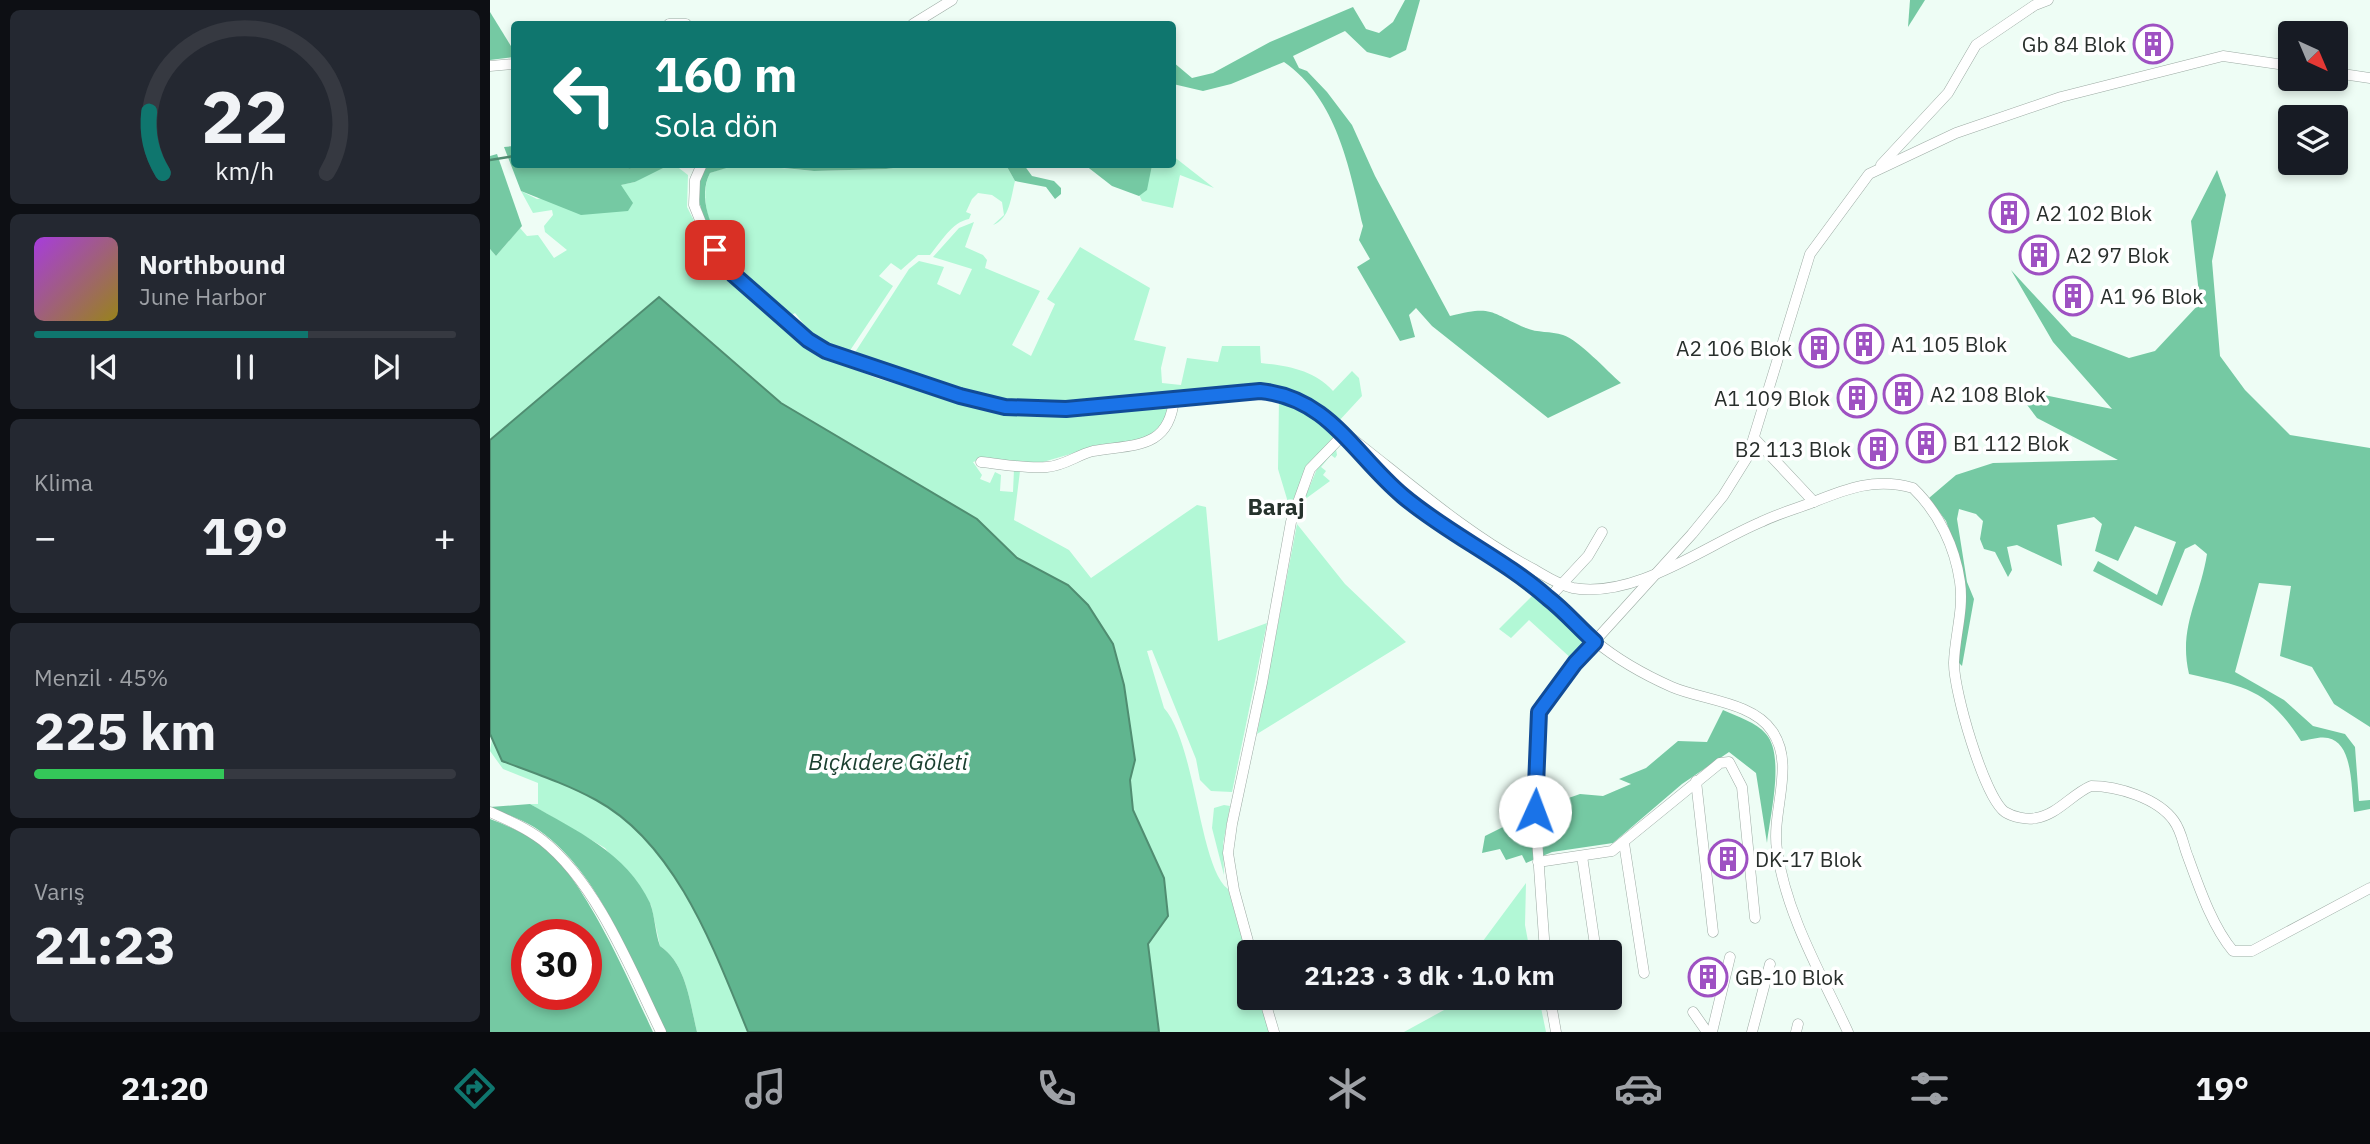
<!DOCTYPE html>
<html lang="tr">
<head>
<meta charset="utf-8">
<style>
	:root { --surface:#171b24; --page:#242831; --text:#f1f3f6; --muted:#9ea1a6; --line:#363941; --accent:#0f766e }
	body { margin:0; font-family:"IBM Plex Sans",sans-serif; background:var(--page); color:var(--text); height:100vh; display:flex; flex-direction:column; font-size:26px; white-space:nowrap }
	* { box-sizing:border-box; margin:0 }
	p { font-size:23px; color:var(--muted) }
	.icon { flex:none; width:38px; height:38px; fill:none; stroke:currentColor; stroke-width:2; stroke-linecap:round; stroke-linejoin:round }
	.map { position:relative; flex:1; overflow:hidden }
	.side { display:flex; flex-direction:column; gap:10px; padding:10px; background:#0d0f14; width:490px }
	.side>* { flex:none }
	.guide { position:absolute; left:21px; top:21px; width:665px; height:147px; border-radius:7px; box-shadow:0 4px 10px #0003; background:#0f766e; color:#fff; overflow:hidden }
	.needle { width:46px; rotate:136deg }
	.tools { position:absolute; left:1788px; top:21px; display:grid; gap:14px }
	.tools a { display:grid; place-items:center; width:70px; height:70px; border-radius:7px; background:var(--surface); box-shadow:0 4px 10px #0003; font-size:35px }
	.speed { position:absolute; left:21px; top:919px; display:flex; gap:14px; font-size:35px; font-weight:700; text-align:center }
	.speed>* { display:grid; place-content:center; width:91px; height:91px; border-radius:50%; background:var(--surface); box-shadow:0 4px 10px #0003; line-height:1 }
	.speed .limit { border:10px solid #d22; background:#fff; color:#111 }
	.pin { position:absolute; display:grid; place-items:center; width:60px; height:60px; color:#fff; margin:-30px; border-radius:14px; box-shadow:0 4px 10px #0006 }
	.me { position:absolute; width:77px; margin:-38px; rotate:2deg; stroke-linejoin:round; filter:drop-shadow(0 0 5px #0008) }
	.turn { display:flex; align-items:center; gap:24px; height:147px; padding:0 28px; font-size:32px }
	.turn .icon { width:91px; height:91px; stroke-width:2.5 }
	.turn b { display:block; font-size:49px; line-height:60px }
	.big { font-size:52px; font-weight:700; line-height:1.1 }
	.side .card { flex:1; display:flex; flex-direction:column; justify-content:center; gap:10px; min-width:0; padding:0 24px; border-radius:10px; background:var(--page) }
	.side .dial { align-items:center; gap:0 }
	.dial svg { height:182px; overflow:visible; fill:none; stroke:var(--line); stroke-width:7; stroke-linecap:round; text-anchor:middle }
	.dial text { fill:var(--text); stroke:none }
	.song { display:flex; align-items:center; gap:21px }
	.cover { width:84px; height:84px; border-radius:10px; background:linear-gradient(135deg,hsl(280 70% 55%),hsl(50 70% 35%)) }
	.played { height:7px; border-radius:4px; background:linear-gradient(90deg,var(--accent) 65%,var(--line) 65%) }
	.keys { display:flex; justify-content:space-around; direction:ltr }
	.heat { display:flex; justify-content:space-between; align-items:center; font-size:38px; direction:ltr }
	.charge { height:10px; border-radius:5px; background:linear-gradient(90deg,#34c759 45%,var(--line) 0) }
	.trip { position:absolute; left:747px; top:940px; width:385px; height:70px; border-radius:7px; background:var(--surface); box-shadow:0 4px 10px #0003; font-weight:700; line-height:70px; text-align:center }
	.tabs { display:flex; height:112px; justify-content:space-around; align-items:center; background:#090b0e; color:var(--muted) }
	.tabs .icon { width:49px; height:49px }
	.tabs .current { color:var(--accent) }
	.tabs b { font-size:32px; color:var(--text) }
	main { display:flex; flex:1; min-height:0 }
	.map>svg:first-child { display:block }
	.green { fill:#b2f8d6 }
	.forest { fill:#75c9a3; fill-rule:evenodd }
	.water { fill:#60b58f; stroke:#508d71; stroke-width:2 }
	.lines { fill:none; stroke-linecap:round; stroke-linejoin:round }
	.stream { stroke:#508d71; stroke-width:2.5 }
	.minor-casing { stroke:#9caaa3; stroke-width:11 }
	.minor { stroke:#fff; stroke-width:10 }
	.route-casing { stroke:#114b97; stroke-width:18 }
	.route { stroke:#1a73e8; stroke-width:12 }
	.labels { text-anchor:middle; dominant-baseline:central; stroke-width:7; stroke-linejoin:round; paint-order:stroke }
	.poi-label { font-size:21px; fill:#292f2c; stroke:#fff; text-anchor:start }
	.neighbourhood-label { font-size:23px; font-weight:bold; fill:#26322c; stroke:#fff }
	.water-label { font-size:23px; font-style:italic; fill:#1b4030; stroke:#fff }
</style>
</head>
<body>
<main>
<section class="side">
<div class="card dial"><svg viewBox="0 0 100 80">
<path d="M14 69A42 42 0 1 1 86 69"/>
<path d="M14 69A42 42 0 0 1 8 42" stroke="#0f766e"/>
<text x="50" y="56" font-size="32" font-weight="700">22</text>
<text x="50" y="72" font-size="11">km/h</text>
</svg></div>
<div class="card">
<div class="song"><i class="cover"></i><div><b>Northbound</b><p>June Harbor</p></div></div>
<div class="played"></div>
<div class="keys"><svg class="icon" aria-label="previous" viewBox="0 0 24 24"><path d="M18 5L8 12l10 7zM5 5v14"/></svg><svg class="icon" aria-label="pause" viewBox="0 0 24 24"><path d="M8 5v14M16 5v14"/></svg><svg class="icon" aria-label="next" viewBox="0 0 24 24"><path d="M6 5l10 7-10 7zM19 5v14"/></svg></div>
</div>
<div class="card"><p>Klima</p>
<div class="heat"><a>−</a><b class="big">19°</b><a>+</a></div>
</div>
<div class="card"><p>Menzil · 45%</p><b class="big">225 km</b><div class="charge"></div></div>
<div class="card"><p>Varış</p><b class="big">21:23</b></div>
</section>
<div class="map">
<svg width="1880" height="1032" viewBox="0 0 1880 1032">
	<rect width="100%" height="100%" fill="#eefdf5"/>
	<!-- green -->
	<g class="green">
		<polygon points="683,156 724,188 690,175 683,208 652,201 635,165 682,164"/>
		<path d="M246,164L324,171L396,169L424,164L516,165L525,181C521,197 520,219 503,225L514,215L512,202L502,195L488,193L482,199L476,212L481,214L479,219C462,222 451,242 440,255H428L411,270L401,263L389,276L403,286L357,355L322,335L305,313L300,316C280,300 255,282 239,261C223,239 207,198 220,173Z"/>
		<path d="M185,165L198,175L197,207L226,264L331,356L389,379L505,412L566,415L679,405L675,423L661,437L591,451L546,464L492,459L483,462L492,475L490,479L500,483L505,472L511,475L510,491L523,492L524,469L530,471L524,520L579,550L601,578L707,505L716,507L728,641L777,623L742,792L721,791L710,780L706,759L662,650L657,651L674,708C706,744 709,867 738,889L759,963L760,998H770L780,1032H669L658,944L677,916L664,858L643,810L640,780L645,760L634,685L578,585L527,558L487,519L291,403L169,297L0,440V249L6,256L30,228L37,236L48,235L64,258L77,250L55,232L54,226L63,215L62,210L43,213L31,191L47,199L130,185L145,182L170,167Z"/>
		<path d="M484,222L475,247L493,255L497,260L495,268L550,291L522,345L541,356L565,304L557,299L590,247L660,288L644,340L676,347L671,368L672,383L691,385L697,358L728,362L732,346H770L771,363C798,366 824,370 843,391L862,371L869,378L872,396L848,422L808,395L774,386L606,401L545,403L491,397L362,357L419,269L429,261L454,267L447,284L470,295L482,269L443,257L469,228Z"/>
		<path d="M789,398L802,403L846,435C823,458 811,478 800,509L788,469Z"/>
		<polygon points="846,449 847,455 845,458 841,455 831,467 836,471 833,475 840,481 814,500 829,464"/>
		<polygon points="807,524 855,584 916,642 767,734"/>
		<polygon points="1043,595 1105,649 1106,653 1083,660 1039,620 1021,638 1009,629"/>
		<path d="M2,739L12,761C44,773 77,784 106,800C188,845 224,951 258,1032H207C200,1003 196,963 170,946L161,905L115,848L40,804H48V783L13,769L0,751Z"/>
		<polygon points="734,805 740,806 733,844 734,875 722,828 724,808"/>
		<polygon points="1036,883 1035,925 1040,952 954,952 953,948 990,945"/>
		<polygon points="964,998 1049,998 1056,1032 914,1032 965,1004"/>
	</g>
	<!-- forest -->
	<g class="forest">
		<path d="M915,0H930L916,50L900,58L877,52L855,31L803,56L809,68L817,71L837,92L862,125L885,176L960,316C1003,305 999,312 1036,328C1047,333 1061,331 1073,335C1089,340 1117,371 1131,383L1058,418L942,326L926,308L919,315L925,337L910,341L867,267L880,259L869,240L873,226C859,167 847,99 794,62L741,84L713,91L683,84V62L702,78L723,73L780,42L863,7L876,29L889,33L903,22Z"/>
		<polygon points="1420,0 1435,0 1418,27"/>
		<polygon points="0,12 24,51 24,57 0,60"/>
		<polygon points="24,146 24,164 179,165 145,182 131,185 143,203 138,211 91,215 31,191 14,147"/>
		<polygon points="7,154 32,226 6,256 0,249 0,156"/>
		<path d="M217,165H246L220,173C207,198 222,227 233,250C216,224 197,194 217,165Z"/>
		<polygon points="264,165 424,165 396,169 324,171"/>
		<polygon points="516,165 534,165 542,176 564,181 571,188 571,194 565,199 556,187 525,181"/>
		<polygon points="595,165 662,165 657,190 649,196 622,186"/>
		<path d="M1727,170L1736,195L1722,261L1730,356L1755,390L1800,435L1880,448V727L1844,704L1822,667L1790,656L1801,586L1769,583L1745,672L1794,700L1823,726L1855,734L1865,747L1869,801L1880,800V809L1864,812C1861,791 1864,743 1838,738C1830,736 1819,740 1811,741C1778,689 1756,687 1699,674C1688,627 1710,599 1717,554L1705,544L1695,549L1672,606L1603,571L1608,561L1667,595L1686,542L1645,526L1628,561L1605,551L1612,524L1604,517L1567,525L1572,566L1527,545L1517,547L1522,570L1518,577L1505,552L1494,549L1490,539L1493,521L1486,514L1469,509L1467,519L1477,582L1484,599L1472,666L1468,662L1466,549L1456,521L1439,498L1466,475L1503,463L1628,460L1547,418L1525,389L1622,409L1563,342L1521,270L1582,336L1639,358L1665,351L1710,303L1701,221Z"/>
		<path d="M1233,710C1248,717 1266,722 1276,734C1295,755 1280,816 1277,843L1266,773L1239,752L1192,784L1123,843L1062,852L1036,863L1032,855L1016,860L1010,849L992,853L995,836L1053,807L1090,794L1113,796L1141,784L1129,779L1156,768L1188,741L1217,742Z"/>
		<path d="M40,804C85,830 137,853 160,903C165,916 165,932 170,946C196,963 200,1003 207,1032H176C142,965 109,868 44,827C30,818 14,814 0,807Z"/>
		<path d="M0,819C16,825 34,833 49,843C92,872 140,983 163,1032H0ZM37,934H96V994H37Z"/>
	</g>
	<!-- water -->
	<path class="water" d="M169,297L291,403L487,519L527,558L578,585L598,605L623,644L634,685L645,760L640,780L643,810L674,878L678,916L658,944L669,1032H258C225,952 187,844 106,800C77,784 44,773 12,761L0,734V440Z"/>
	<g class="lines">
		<!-- stream -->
		<g class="stream">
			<polyline points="0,160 24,156"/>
			<polyline points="122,164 140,167 146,164"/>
		</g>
		<defs>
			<g id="minor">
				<polyline points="179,24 196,24"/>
				<polyline points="423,24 462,0"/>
				<polyline points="0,66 24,64"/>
				<polyline points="1846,73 1880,78"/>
				<path d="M212,164L205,180L204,205L216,235L235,265L318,339L344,356L446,390L515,407L576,409L770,391C842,398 864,458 915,497C961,533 1014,560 1059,598C1075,611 1088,628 1105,641C1128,660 1155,675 1182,687C1212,700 1263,702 1282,731C1306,765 1281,811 1287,850C1296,914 1331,974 1358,1032"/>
				<polyline points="1391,165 1458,93 1486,45 1545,5 1558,0"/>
				<polyline points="1264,438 1324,502"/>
				<path d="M491,462C512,464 536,469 557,467C574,466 587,455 603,451C643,444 679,450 684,399"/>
				<polyline points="1059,598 1098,556 1112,532"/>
				<polyline points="1206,781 1223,932"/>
				<path d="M0,812C18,820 36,828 52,840C107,883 141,970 171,1032"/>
				<polyline points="1134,843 1154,973"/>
				<polyline points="1092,856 1106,952"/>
				<polyline points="1048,862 1122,851 1230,763 1239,762 1252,787 1265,918"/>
				<path d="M761,952L744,890L738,853L742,824L772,683L801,522L820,469L855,433C916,480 976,534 1045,570C1057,577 1069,585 1083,588C1146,599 1216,545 1271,522C1287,514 1305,509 1321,503C1356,489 1385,477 1423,488C1449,513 1465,547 1470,582C1474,609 1465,635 1464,662C1463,689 1494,797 1515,812C1523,817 1537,820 1546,818C1567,815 1582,794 1601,786C1627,786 1668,798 1684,821C1692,832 1693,845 1698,857C1709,887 1722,926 1743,951H1762L1880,888"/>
				<polyline points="1055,952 1045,811 1049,712 1085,663 1202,534 1233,496 1258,456 1320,254 1379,174 1466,133 1571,97 1733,56 1801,66"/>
				<polyline points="774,998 784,1032"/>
				<polyline points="1060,998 1066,1032"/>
				<polyline points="1114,998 1114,1000"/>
				<polyline points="1203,1012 1217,1032"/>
				<polyline points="1222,1032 1240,957"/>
				<polyline points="1262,1032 1280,964"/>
				<polyline points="1306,1032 1308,1024"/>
			</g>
		</defs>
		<!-- minor casing -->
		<use href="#minor" class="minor-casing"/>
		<!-- minor -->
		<use href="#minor" class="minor"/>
	</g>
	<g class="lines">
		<defs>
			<path id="route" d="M225,250L244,275L318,340L336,351L470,396L515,407L576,409L770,391C840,398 864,455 913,496C958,534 1014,559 1058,598C1075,611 1089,628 1105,642L1085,663L1049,712L1045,811"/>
		</defs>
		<!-- route casing -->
		<use href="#route" class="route-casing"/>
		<!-- route -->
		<use href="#route" class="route"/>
	</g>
	<!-- icons -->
	<defs>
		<symbol id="building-ring" viewBox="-11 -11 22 22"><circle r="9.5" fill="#fff" stroke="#9e51c2" stroke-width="1.5"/><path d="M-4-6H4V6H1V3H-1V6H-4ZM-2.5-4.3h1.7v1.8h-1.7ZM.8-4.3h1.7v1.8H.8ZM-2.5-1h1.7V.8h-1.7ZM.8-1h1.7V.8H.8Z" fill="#9e51c2"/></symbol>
	</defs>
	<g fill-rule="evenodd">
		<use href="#building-ring" x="1641" y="22" width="44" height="44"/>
		<use href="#building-ring" x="1497" y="191" width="44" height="44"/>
		<use href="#building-ring" x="1527" y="233" width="44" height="44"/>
		<use href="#building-ring" x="1561" y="274" width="44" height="44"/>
		<use href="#building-ring" x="1352" y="322" width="44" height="44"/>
		<use href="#building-ring" x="1307" y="326" width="44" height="44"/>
		<use href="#building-ring" x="1391" y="372" width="44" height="44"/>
		<use href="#building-ring" x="1345" y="376" width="44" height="44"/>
		<use href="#building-ring" x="1414" y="421" width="44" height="44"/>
		<use href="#building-ring" x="1366" y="427" width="44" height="44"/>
		<use href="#building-ring" x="1216" y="837" width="44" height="44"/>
		<use href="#building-ring" x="1196" y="955" width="44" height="44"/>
	</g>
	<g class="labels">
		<!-- poi labels -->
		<g class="poi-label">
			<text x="1636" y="44" text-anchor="end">Gb 84 Blok</text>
			<text x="1546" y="213">A2 102 Blok</text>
			<text x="1576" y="255">A2 97 Blok</text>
			<text x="1610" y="296">A1 96 Blok</text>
			<text x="1401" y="344">A1 105 Blok</text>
			<text x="1302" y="348" text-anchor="end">A2 106 Blok</text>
			<text x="1440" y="394">A2 108 Blok</text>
			<text x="1340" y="398" text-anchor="end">A1 109 Blok</text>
			<text x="1463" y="443">B1 112 Blok</text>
			<text x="1361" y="449" text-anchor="end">B2 113 Blok</text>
			<text x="1265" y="859">DK-17 Blok</text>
			<text x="1245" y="977">GB-10 Blok</text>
		</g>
		<!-- neighbourhood labels -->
		<g class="neighbourhood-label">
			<text x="786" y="506">Baraj</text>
		</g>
		<!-- water labels -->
		<g class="water-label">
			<text x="398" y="761">Bıçkıdere Göleti</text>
		</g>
	</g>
</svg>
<div class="tools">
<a><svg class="needle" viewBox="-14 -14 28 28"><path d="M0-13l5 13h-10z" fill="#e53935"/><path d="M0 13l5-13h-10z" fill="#9ea1a6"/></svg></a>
<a><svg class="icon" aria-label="layers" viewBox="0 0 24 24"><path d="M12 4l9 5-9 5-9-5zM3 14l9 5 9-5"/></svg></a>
</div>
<div class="speed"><div class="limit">30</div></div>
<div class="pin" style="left:225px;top:250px;background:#d93025"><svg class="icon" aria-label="arrive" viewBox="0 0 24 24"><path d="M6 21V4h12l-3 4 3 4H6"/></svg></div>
<svg class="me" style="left:1045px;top:811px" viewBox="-20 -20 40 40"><circle r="19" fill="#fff"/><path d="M0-13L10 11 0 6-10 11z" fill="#1a73e8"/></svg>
<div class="trip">21:23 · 3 dk · 1.0 km</div>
<div class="guide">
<div class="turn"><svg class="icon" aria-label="left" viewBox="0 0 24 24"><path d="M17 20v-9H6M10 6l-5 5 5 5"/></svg><div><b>160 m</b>Sola dön</div></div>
</div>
</div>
</main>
<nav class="tabs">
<b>21:20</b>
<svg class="icon current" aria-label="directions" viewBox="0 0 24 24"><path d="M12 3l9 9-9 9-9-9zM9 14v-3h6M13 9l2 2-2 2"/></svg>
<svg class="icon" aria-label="music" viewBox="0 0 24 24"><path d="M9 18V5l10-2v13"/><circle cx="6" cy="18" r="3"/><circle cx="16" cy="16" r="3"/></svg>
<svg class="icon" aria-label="phone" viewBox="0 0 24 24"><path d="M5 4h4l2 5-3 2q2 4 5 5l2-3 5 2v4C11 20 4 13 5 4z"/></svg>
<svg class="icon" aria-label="climate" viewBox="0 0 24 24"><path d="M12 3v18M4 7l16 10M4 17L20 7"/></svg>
<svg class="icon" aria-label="car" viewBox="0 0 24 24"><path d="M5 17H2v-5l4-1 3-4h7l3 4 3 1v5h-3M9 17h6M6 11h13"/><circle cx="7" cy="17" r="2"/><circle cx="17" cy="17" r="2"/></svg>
<svg class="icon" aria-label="filters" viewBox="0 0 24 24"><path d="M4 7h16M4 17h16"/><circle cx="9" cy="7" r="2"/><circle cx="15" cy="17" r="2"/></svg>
<b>19°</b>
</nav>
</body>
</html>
